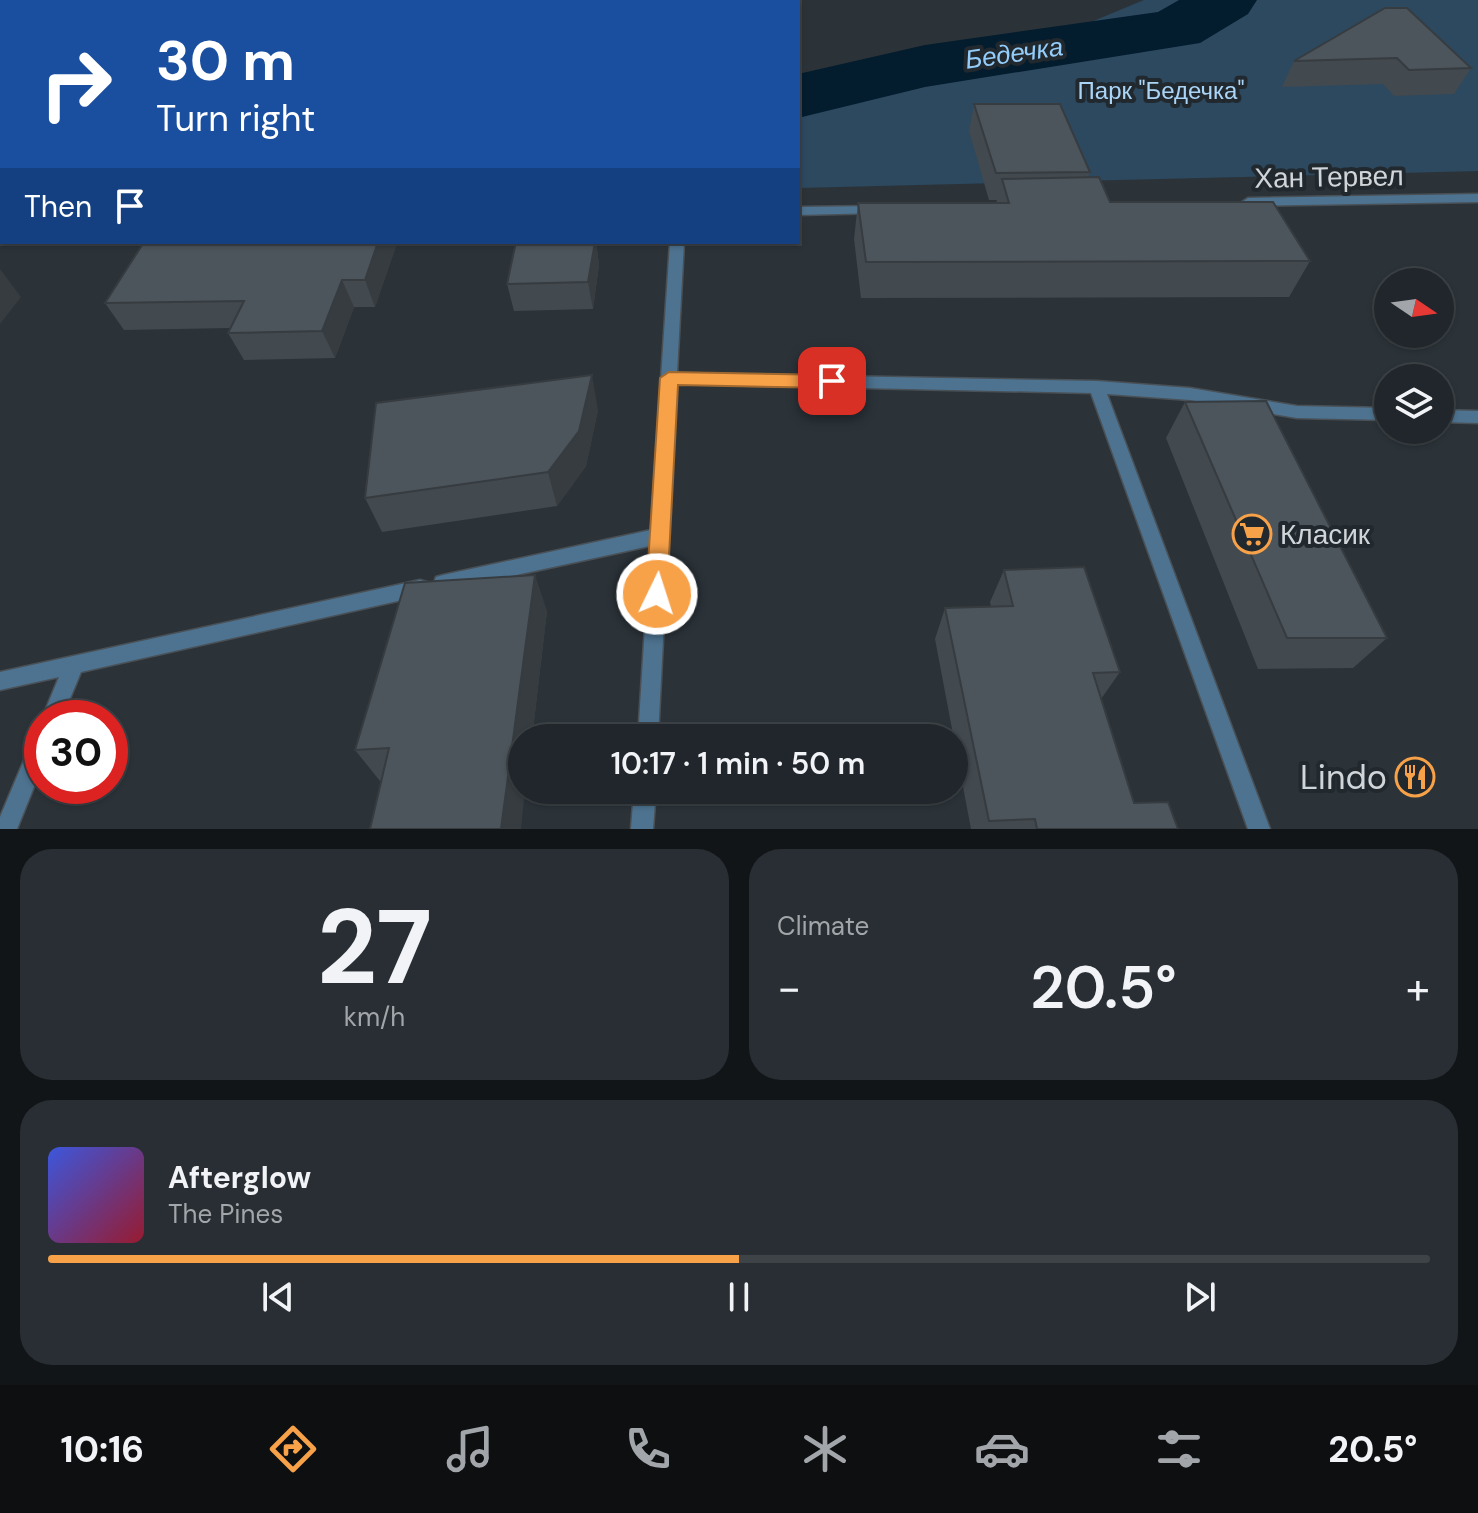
<!DOCTYPE html>
<html lang="en">
<head>
<meta charset="utf-8">
<style>
	:root { --surface:#20262b; --page:#282e33; --text:#f1f3f6; --muted:#a2a5a9; --line:#3d4347; --accent:#f7a149 }
	body { margin:0; font-family:"DM Sans",sans-serif; background:var(--page); color:var(--text); height:100vh; display:flex; flex-direction:column; font-size:30px; white-space:nowrap }
	* { box-sizing:border-box; margin:0 }
	p { font-size:26px; color:var(--muted) }
	.icon { flex:none; width:44px; height:44px; fill:none; stroke:currentColor; stroke-width:2; stroke-linecap:round; stroke-linejoin:round }
	.map { position:relative; height:829px; overflow:hidden }
	.side { display:flex; flex-direction:column; gap:20px; padding:20px; background:#121518; flex:1 }
	.side>* { flex:none }
	.banner { position:absolute; left:0px; top:0px; width:800px; height:244px; box-shadow:0 2px 6px #0004,0 0 0 2px var(--line); background:#1a4fa0; color:#fff; overflow:hidden }
	.needle { width:52px; rotate:103deg }
	.fabs { position:absolute; left:1374px; top:268px; display:grid; gap:16px }
	.fabs a { display:grid; place-items:center; width:80px; height:80px; border-radius:50%; background:var(--surface); box-shadow:0 2px 6px #0004,0 0 0 2px var(--line); font-size:40px }
	.speed { position:absolute; left:24px; top:700px; display:flex; gap:16px; font-size:40px; font-weight:700; text-align:center }
	.speed>* { display:grid; place-content:center; width:104px; height:104px; border-radius:50%; background:var(--surface); box-shadow:0 2px 6px #0004,0 0 0 2px var(--line); line-height:1 }
	.speed .limit { border:12px solid #d22; background:#fff; color:#111 }
	.pin { position:absolute; display:grid; place-items:center; width:68px; height:68px; color:#fff; margin:-34px; border-radius:16px; box-shadow:0 4px 12px #0006 }
	.me { position:absolute; width:88px; margin:-44px; rotate:4deg; stroke-linejoin:round; filter:drop-shadow(0 0 6px #0008) }
	.turn { display:flex; align-items:center; gap:28px; height:168px; padding:0 24px; font-size:36px }
	.turn .icon { width:104px; height:104px; stroke-width:2.5 }
	.turn b { display:block; font-size:56px; line-height:68px }
	.then { display:flex; align-items:center; height:76px; padding:0 24px; background:#0003; gap:16px; font-size:30px }
	.big { font-size:60px; font-weight:600; line-height:1.1 }
	.side .tile { flex:1; display:flex; flex-direction:column; justify-content:center; gap:12px; min-width:0; padding:0 28px; border-radius:32px; background:var(--page) }
	.side .dial { align-items:center; gap:0 }
	.dial b { font-size:104px; line-height:1 }
	.song { display:flex; align-items:center; gap:24px }
	.cover { width:96px; height:96px; border-radius:12px; background:linear-gradient(135deg,hsl(230 70% 55%),hsl(350 70% 35%)) }
	.played { height:8px; border-radius:4px; background:linear-gradient(90deg,var(--accent) 50%,var(--line) 50%) }
	.keys { display:flex; justify-content:space-around; direction:ltr }
	.heat { display:flex; justify-content:space-between; align-items:center; font-size:44px; direction:ltr }
	.side .tiles { flex:1; display:grid; gap:20px; grid-template-columns:1fr 1fr }
	.tile:last-child { grid-column:span 2 }
	.trip { position:absolute; left:508px; top:724px; width:460px; height:80px; border-radius:40px; background:var(--surface); box-shadow:0 2px 6px #0004,0 0 0 2px var(--line); font-weight:600; line-height:80px; text-align:center }
	.tabs { display:flex; height:128px; justify-content:space-around; align-items:center; background:#0d0f11; color:var(--muted) }
	.tabs .icon { width:56px; height:56px }
	.tabs .selected { color:var(--accent) }
	.tabs b { font-size:36px; color:var(--text) }
	.map>svg:first-child { display:block }
	.green { fill:#2d495f }
	.lines { fill:none; stroke-linecap:round; stroke-linejoin:round }
	.river { fill:#031c2e; fill-rule:evenodd }
	.minor-casing { stroke:#495056; stroke-width:3 }
	.tertiary-casing { stroke:#495056; stroke-width:3 }
	.minor { fill:#4d7390; fill-rule:evenodd }
	.tertiary { fill:#4d7390; fill-rule:evenodd }
	.wall { fill:#42494f }
	.shaded-wall { fill:#363c40 }
	.building { fill:#4d555c; stroke:#363c40; stroke-width:2 }
	.route { fill:#f7a149; stroke:#a1692f; stroke-width:2 }
	.labels { text-anchor:middle; dominant-baseline:central; stroke-width:8; stroke-linejoin:round; paint-order:stroke }
	.far-park-label { font-size:24px; fill:#abd5f7; stroke:#21292f }
	.far-water-label { font-size:26px; font-style:italic; fill:#94cdfa; stroke:#21292f }
	.street-label { font-size:28px; fill:#d0d5d9; stroke:#21292f }
	.poi-label { font-size:28px; fill:#d0d5d9; stroke:#21292f; text-anchor:start }
	.near-poi-label { font-size:34px; fill:#d0d5d9; stroke:#21292f; text-anchor:end }
</style>
</head>
<body>
<div class="map">
<svg width="1478" height="829" viewBox="0 0 1478 829">
	<rect width="100%" height="100%" fill="#2b3339"/>
	<!-- green -->
	<polygon class="green" points="1144,0 1478,0 1478,171 798,188 798,78 1067,32"/>
	<g class="lines">
		<!-- river -->
		<g class="river">
			<polygon points="1179,0 1257,0 1248,14 1200,43 925,87 798,118 798,74 925,45 1158,12"/>
			<rect x="0" y="75" width="2" height="44"/>
		</g>
		<defs>
			<g id="minor">
				<polygon points="670,242 684,242 677,373 1097,381 1190,388 1297,406 1388,408 1388,420 1297,418 1190,400 1107,394 1270,829 1248,829 1091,393 676,384 658,738 638,738 650,546 443,591 436,589 434,583 436,577 443,575 651,530"/>
				<polygon points="1440,410 1478,411 1478,423 1440,422"/>
				<polygon points="420,580 427,582 429,588 427,594 420,596 81,672 62,718 42,718 59,677 0,690 0,672"/>
				<polygon points="42,731 42,767 17,829 0,829 0,817 35,734"/>
				<polygon points="634,790 656,790 653,829 631,829"/>
			</g>
			<g id="tertiary">
				<polygon points="1478,194 1478,202 1248,206 1242,202 1248,198"/>
				<polygon points="876,206 881,207 881,213 798,215 798,207"/>
				<polygon points="0,226 2,226 0,235"/>
			</g>
		</defs>
		<!-- minor casing -->
		<use href="#minor" class="minor-casing"/>
		<!-- tertiary casing -->
		<use href="#tertiary" class="tertiary-casing"/>
		<!-- minor -->
		<use href="#minor" class="minor"/>
		<!-- tertiary -->
		<use href="#tertiary" class="tertiary"/>
	</g>
	<!-- wall -->
	<g class="wall">
		<polygon points="0,0 197,2 2,2 2,73 0,73"/>
		<polygon points="1385,8 1471,68 1454,94 1394,96 1383,84 1282,87 1294,61"/>
		<polygon points="974,104 1090,172 1088,177 1110,202 1310,261 1289,297 861,298 854,239 858,203 996,203 997,200 989,200 969,131"/>
		<polygon points="516,242 596,242 599,265 593,309 514,311 507,284"/>
		<polygon points="396,246 375,307 354,307 335,358 244,360 228,333 230,328 124,330 105,303"/>
		<polygon points="1185,402 1387,638 1353,668 1258,669 1166,438"/>
		<polygon points="598,410 586,466 557,506 382,532 365,498"/>
		<polygon points="1004,570 1120,672 1101,699 1134,803 1178,829 971,829 935,639 945,608 991,607 990,602"/>
		<polygon points="547,611 532,738 522,738 380,781 355,750"/>
	</g>
	<!-- shaded-wall -->
	<g class="shaded-wall">
		<polygon points="159,0 199,0 197,2 159,2"/>
		<polygon points="378,242 395,242 396,246 375,307 365,280"/>
		<polygon points="595,242 596,242 599,265 593,309 588,282"/>
		<polygon points="0,269 21,297 0,324"/>
		<polygon points="342,280 354,307 335,358 322,331"/>
		<polygon points="592,375 598,410 586,466 557,506 548,472"/>
		<polygon points="535,575 547,611 532,738 522,738 522,790 525,790 521,829 501,829"/>
	</g>
	<!-- building -->
	<g class="building">
		<polygon points="0,0 159,0 158,1 120,2 2,2 2,38 0,39"/>
		<polygon points="1385,8 1407,8 1471,68 1409,70 1397,58 1294,61"/>
		<polygon points="974,104 1060,104 1090,172 996,173"/>
		<polygon points="1099,177 1110,202 1273,202 1310,261 866,262 858,203 1009,203 1002,179"/>
		<polygon points="144,242 378,242 365,280 342,280 322,331 228,333 244,301 105,303"/>
		<polygon points="516,242 595,242 588,282 507,284"/>
		<polygon points="592,375 579,431 548,472 365,498 376,403"/>
		<polygon points="1266,401 1387,638 1287,638 1185,402"/>
		<polygon points="1084,567 1120,672 1093,673 1134,803 1168,802 1178,829 1037,829 1035,819 989,821 945,608 1013,606 1004,570"/>
		<polygon points="535,575 501,829 370,829 389,748 355,750 405,583"/>
	</g>
	<!-- route -->
	<polygon class="route" points="669,372 832,375 840,381 832,388 678,385 667,594 664,600 657,603 649,600 646,594 660,378"/>
	<!-- icons -->
	<defs>
		<symbol id="supermarket-ring" viewBox="-11 -11 22 22"><circle r="9.5" fill="#21292f" stroke="#f7a149" stroke-width="1.5"/><path d="M-6-5.5h2.5l.6 2H6L4.5 2H-2.5L-4.4-4H-6ZM-1.5 3.2a1.3 1.3 0 1 0 .1 0ZM3 3.2a1.3 1.3 0 1 0 .1 0Z" fill="#f7a149"/></symbol>
		<symbol id="restaurant-ring" viewBox="-11 -11 22 22"><circle r="9.5" fill="#21292f" stroke="#f7a149" stroke-width="1.5"/><path d="M-5-6h1v4h1v-4h1v4h1v-4h1v5L-1.5 .5V6h-2V.5L-5-1ZM5-6V6H3V1.5H1.5Q1.5-4 5-6Z" fill="#f7a149"/></symbol>
	</defs>
	<g fill-rule="evenodd">
		<use href="#supermarket-ring" x="1230" y="512" width="44" height="44"/>
		<use href="#restaurant-ring" x="1393" y="755" width="44" height="44"/>
	</g>
	<g class="labels">
		<!-- far-park labels -->
		<g class="far-park-label">
			<text x="1161" y="90">Парк "Бедечка"</text>
		</g>
		<!-- far-water labels -->
		<g class="far-water-label">
			<text transform="translate(1014 53) rotate(-8)">Бедечка</text>
		</g>
		<!-- street labels -->
		<g class="street-label">
			<text transform="translate(1329 177) rotate(-1)">Хан Тервел</text>
		</g>
		<!-- poi labels -->
		<g class="poi-label">
			<text x="1280" y="534">Класик</text>
		</g>
		<!-- near-poi labels -->
		<g class="near-poi-label">
			<text x="1387" y="777">Lindo</text>
		</g>
	</g>
</svg>
<div class="fabs">
<a><svg class="needle" viewBox="-14 -14 28 28"><path d="M0-13l5 13h-10z" fill="#e53935"/><path d="M0 13l5-13h-10z" fill="#a2a5a9"/></svg></a>
<a><svg class="icon" aria-label="layers" viewBox="0 0 24 24"><path d="M12 4l9 5-9 5-9-5zM3 14l9 5 9-5"/></svg></a>
</div>
<div class="speed"><div class="limit">30</div></div>
<div class="pin" style="left:832px;top:381px;background:#d93025"><svg class="icon" aria-label="arrive" viewBox="0 0 24 24"><path d="M6 21V4h12l-3 4 3 4H6"/></svg></div>
<svg class="me" style="left:657px;top:594px" viewBox="-20 -20 40 40"><circle r="17" fill="#f7a149" stroke="#fff" stroke-width="3"/><path d="M0-11L8 9 0 5-8 9z" fill="#fff"/></svg>
<div class="trip">10:17 · 1 min · 50 m</div>
<div class="banner">
<div class="turn"><svg class="icon" aria-label="right" viewBox="0 0 24 24"><path d="M7 20v-9h11M14 6l5 5-5 5"/></svg><div><b>30 m</b>Turn right</div></div>
<div class="then">Then<svg class="icon" aria-label="arrive" viewBox="0 0 24 24"><path d="M6 21V4h12l-3 4 3 4H6"/></svg></div>
</div>
</div>
<section class="side">
<div class="tiles">
<div class="tile dial"><b>27</b><p>km/h</p></div>
<div class="tile"><p>Climate</p>
<div class="heat"><a>−</a><b class="big">20.5°</b><a>+</a></div>
</div>
<div class="tile">
<div class="song"><i class="cover"></i><div><b>Afterglow</b><p>The Pines</p></div></div>
<div class="played"></div>
<div class="keys"><svg class="icon" aria-label="previous" viewBox="0 0 24 24"><path d="M18 5L8 12l10 7zM5 5v14"/></svg><svg class="icon" aria-label="pause" viewBox="0 0 24 24"><path d="M8 5v14M16 5v14"/></svg><svg class="icon" aria-label="next" viewBox="0 0 24 24"><path d="M6 5l10 7-10 7zM19 5v14"/></svg></div>
</div>
</div>
</section>
<nav class="tabs">
<b>10:16</b>
<svg class="icon selected" aria-label="directions" viewBox="0 0 24 24"><path d="M12 3l9 9-9 9-9-9zM9 14v-3h6M13 9l2 2-2 2"/></svg>
<svg class="icon" aria-label="music" viewBox="0 0 24 24"><path d="M9 18V5l10-2v13"/><circle cx="6" cy="18" r="3"/><circle cx="16" cy="16" r="3"/></svg>
<svg class="icon" aria-label="phone" viewBox="0 0 24 24"><path d="M5 4h4l2 5-3 2q2 4 5 5l2-3 5 2v4C11 20 4 13 5 4z"/></svg>
<svg class="icon" aria-label="climate" viewBox="0 0 24 24"><path d="M12 3v18M4 7l16 10M4 17L20 7"/></svg>
<svg class="icon" aria-label="car" viewBox="0 0 24 24"><path d="M5 17H2v-5l4-1 3-4h7l3 4 3 1v5h-3M9 17h6M6 11h13"/><circle cx="7" cy="17" r="2"/><circle cx="17" cy="17" r="2"/></svg>
<svg class="icon" aria-label="filters" viewBox="0 0 24 24"><path d="M4 7h16M4 17h16"/><circle cx="9" cy="7" r="2"/><circle cx="15" cy="17" r="2"/></svg>
<b>20.5°</b>
</nav>
</body>
</html>
